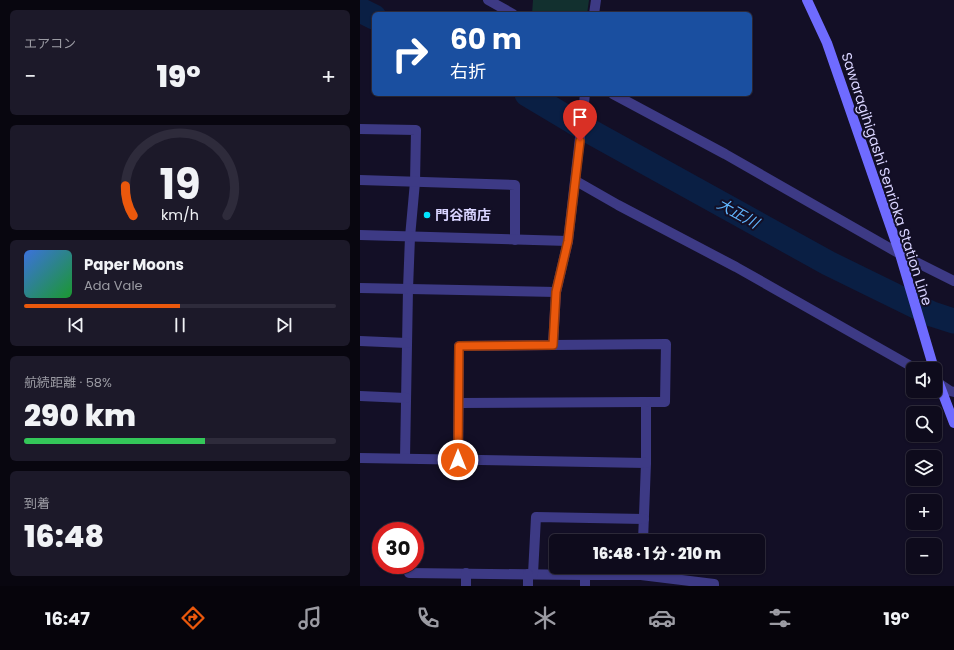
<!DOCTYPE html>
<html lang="ja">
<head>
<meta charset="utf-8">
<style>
	:root { --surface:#0e0b1c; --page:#1c1929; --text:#f1f3f6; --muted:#9b9ba3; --line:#2e2b3b; --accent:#ea580c }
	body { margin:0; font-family:Poppins,"Noto Sans JP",sans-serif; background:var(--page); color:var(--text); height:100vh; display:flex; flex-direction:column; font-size:15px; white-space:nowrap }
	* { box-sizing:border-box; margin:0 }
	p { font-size:13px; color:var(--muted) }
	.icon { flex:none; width:22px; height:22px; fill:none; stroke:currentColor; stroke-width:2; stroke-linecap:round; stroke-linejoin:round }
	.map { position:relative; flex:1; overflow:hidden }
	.drawer { display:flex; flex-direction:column; gap:10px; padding:10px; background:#08060f; width:360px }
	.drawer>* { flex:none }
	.banner { position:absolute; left:12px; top:12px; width:380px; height:84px; border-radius:6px; box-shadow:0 1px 3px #0004,0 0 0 1px var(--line); background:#1a4fa0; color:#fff; overflow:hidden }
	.fabs { position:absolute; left:546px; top:362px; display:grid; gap:8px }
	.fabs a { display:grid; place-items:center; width:36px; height:36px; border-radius:6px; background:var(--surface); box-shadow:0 1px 3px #0004,0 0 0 1px var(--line); font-size:20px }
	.speed { position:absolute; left:12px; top:522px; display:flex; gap:8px; font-size:20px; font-weight:700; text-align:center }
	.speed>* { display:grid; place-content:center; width:52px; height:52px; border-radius:50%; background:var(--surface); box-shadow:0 1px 3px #0004,0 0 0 1px var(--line); line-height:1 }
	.speed .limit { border:6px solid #d22; background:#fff; color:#111 }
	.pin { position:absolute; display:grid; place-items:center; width:34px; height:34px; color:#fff; margin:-41px -17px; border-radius:50% 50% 50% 0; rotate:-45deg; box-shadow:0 0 4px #0007 }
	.pin .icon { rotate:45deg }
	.me { position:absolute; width:44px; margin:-22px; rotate:0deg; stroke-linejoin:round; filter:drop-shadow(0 0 3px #0008) }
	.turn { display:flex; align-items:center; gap:14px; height:84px; padding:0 12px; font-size:18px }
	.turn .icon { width:52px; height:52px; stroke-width:2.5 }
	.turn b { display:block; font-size:28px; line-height:34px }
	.big { font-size:30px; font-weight:800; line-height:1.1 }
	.drawer .tile { flex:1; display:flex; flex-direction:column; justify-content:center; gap:6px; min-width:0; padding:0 14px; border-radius:6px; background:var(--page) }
	.drawer .dial { align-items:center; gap:0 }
	.dial svg { height:104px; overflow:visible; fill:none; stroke:var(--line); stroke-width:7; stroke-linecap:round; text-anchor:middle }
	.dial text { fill:var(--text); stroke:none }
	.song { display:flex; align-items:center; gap:12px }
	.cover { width:48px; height:48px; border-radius:6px; background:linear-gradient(135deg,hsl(220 70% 55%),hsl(130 70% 35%)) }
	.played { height:4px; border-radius:2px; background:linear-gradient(90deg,var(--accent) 50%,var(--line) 50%) }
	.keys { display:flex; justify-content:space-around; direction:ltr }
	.heat { display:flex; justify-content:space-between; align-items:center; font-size:22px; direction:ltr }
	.charge { height:6px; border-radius:3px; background:linear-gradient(90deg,#34c759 58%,var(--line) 0) }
	.trip { position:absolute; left:189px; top:534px; width:216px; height:40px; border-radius:6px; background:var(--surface); box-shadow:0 1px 3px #0004,0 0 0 1px var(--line); font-weight:800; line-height:40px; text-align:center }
	.tabs { display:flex; height:64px; justify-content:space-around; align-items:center; background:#06040b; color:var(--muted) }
	.tabs .icon { width:28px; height:28px }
	.tabs .active { color:var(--accent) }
	.tabs b { font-size:18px; color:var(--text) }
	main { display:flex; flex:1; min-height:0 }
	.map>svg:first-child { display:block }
	.green { fill:#12302f }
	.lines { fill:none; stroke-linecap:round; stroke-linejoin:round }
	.river { stroke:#0a1f44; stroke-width:25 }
	.minor { stroke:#3d3a85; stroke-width:10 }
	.secondary { stroke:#6f6bff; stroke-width:10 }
	.route-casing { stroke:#983908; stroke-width:10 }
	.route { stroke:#ea580c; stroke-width:7 }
	.poi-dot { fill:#00e5ff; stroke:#130f26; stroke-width:1.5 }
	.labels { text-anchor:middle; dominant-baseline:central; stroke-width:4; stroke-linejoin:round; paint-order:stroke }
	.street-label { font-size:14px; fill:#d9d4ff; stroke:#130f26 }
	.poi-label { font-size:14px; font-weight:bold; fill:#d9d4ff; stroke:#130f26; text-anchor:start }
	.water-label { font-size:15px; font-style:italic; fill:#62b6ff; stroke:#130f26 }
</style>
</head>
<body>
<main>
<section class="drawer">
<div class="tile"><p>エアコン</p>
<div class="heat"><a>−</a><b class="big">19°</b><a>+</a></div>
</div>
<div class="tile dial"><svg viewBox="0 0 100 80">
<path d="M14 69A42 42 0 1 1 86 69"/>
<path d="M14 69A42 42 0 0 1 8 46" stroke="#ea580c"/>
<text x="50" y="56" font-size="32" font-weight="700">19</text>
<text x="50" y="72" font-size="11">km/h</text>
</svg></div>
<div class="tile">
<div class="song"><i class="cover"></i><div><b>Paper Moons</b><p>Ada Vale</p></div></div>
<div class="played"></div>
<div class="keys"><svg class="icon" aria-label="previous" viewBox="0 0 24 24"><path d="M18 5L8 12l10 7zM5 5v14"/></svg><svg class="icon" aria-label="pause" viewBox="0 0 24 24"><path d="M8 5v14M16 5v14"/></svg><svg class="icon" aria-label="next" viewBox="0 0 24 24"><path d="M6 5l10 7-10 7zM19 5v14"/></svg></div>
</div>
<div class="tile"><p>航続距離 · 58%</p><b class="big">290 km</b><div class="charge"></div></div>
<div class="tile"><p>到着</p><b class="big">16:48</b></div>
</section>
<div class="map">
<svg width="594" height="586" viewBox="0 0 594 586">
	<rect width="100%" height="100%" fill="#130f26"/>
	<!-- green -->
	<polygon class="green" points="173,0 229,0 227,14 172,14"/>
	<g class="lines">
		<!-- river -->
		<g class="river">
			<polyline points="0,10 14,17"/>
			<polyline points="167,94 224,128 468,263 572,314 594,321"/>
		</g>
		<!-- minor -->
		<g class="minor">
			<polyline points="128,0 153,14"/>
			<polyline points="234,14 236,0"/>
			<polyline points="225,94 208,241 196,292 193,345 306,344 305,402 286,402 286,463 283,541"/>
			<polyline points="253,94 365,154 540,254 594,281"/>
			<polyline points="0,129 56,130 55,182 50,237 48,289 45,458"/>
			<polyline points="0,180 155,185 155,240"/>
			<polyline points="216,181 258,205 376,267 556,369"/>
			<polyline points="0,235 208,241"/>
			<polyline points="0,288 196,292"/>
			<polyline points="0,341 47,343"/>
			<polyline points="575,381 590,391 594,392"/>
			<polyline points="0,396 46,398"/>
			<polyline points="99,403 286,402"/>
			<polyline points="0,458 286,463"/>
			<polyline points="98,459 99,346 193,345"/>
			<polyline points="49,573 225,575"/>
			<polyline points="173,574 176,517 284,519"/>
			<polyline points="106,586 106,573"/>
			<polyline points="168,586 168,574"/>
			<polyline points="225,586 225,575 281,575 354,584 354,586"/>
		</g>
		<!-- secondary -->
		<g class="secondary">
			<polyline points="447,0 467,43 540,254 574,369"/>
			<polyline points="575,373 594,423"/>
		</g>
	</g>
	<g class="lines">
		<defs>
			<polyline id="route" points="98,460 99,346 193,345 196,292 208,241 220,141"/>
		</defs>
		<!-- route casing -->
		<use href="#route" class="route-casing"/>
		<!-- route -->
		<use href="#route" class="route"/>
	</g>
	<!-- markers -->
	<circle class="poi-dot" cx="67" cy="215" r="4"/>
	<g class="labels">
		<!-- street labels -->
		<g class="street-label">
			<text transform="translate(527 179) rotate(72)">Sawaragihigashi Senrioka Station Line</text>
		</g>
		<!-- poi labels -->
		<g class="poi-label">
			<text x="75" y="215">門谷商店</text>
		</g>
		<!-- water labels -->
		<g class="water-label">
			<text transform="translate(378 213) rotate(29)">大正川</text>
		</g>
	</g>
</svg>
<div class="fabs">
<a><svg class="icon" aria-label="sound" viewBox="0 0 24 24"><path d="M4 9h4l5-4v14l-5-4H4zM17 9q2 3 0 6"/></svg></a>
<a><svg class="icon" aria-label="search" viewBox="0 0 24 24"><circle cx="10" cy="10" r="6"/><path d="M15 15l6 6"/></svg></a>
<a><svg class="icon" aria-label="layers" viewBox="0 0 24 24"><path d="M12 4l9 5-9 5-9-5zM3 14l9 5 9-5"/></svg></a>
<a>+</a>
<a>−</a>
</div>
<div class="speed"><div class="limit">30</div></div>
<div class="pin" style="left:220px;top:141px;background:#d93025"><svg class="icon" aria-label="arrive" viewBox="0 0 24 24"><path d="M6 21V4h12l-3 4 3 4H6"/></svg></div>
<svg class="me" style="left:98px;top:460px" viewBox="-20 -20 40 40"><circle r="17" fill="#ea580c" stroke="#fff" stroke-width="3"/><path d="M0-11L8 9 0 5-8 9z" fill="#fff"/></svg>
<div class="trip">16:48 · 1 分 · 210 m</div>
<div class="banner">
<div class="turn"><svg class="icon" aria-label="right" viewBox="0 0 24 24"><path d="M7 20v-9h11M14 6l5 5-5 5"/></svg><div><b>60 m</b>右折</div></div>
</div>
</div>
</main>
<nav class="tabs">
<b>16:47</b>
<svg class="icon active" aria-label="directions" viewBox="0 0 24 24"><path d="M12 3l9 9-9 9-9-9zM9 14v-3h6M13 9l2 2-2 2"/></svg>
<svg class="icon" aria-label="music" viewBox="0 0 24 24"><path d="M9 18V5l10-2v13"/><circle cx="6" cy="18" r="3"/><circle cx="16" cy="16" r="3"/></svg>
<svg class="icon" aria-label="phone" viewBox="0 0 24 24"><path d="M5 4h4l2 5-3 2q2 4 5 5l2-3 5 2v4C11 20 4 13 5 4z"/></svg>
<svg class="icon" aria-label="climate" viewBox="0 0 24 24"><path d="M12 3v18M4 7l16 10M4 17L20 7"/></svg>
<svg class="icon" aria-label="car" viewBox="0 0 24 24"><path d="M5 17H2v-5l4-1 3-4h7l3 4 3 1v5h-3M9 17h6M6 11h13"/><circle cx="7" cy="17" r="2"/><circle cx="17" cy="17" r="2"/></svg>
<svg class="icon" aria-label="filters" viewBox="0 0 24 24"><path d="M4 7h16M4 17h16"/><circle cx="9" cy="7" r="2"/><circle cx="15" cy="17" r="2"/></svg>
<b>19°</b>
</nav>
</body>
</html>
